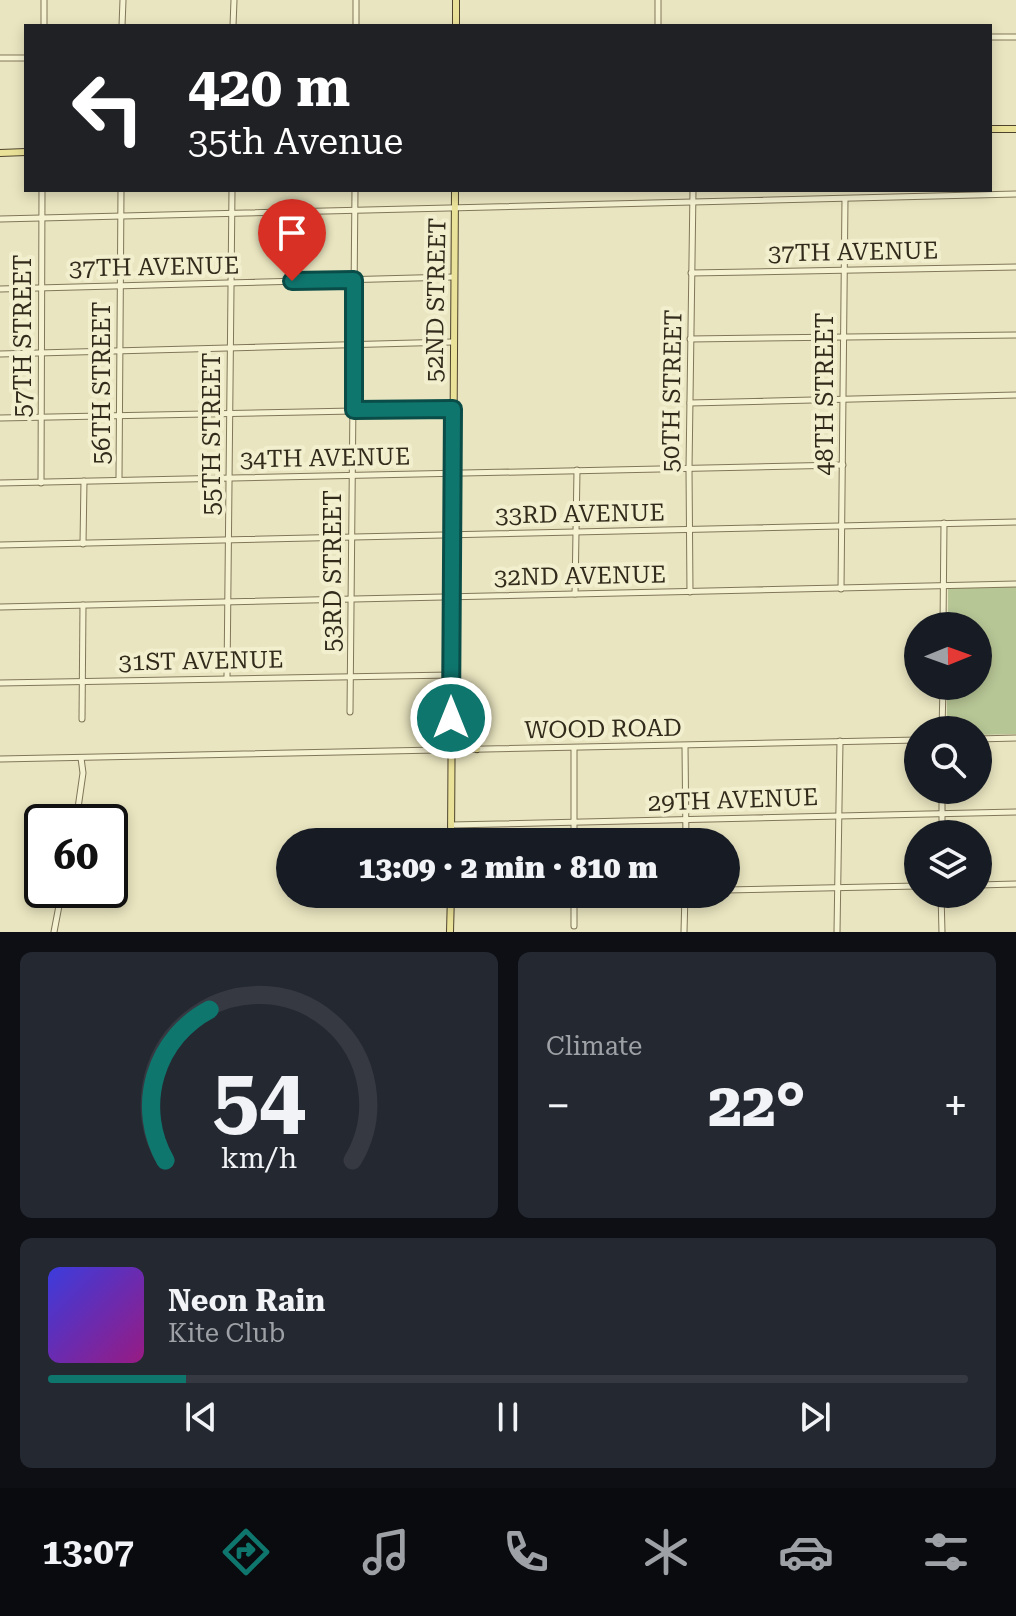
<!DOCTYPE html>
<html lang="en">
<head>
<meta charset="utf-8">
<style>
	:root { --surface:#171b24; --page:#242831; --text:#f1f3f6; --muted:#9ea1a6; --line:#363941; --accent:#0f766e }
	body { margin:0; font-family:"Roboto Serif",serif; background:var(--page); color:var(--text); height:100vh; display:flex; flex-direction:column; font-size:30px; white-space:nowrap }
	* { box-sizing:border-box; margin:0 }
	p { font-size:26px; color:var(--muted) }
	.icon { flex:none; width:44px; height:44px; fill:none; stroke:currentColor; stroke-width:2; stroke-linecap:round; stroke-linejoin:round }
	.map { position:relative; height:932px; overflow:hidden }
	.panel { display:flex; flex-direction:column; gap:20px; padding:20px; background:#0d0f14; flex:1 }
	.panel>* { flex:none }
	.banner { position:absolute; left:24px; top:24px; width:968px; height:168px; border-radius:0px; box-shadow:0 4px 12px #0003; background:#202124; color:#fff; overflow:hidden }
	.needle { width:52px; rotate:89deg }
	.fabs { position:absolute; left:904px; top:612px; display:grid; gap:16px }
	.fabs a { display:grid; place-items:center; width:88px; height:88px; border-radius:50%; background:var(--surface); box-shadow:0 4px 12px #0003; font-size:40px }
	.speed { position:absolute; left:24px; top:804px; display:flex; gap:16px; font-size:40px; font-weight:700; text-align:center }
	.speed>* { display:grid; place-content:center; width:104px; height:104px; border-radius:50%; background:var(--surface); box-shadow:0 4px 12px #0003; line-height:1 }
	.speed .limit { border:4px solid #111; border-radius:12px; background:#fff; color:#111 }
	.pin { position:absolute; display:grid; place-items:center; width:68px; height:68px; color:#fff; margin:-82px -34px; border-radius:50% 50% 50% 0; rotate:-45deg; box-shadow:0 0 8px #0007 }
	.pin .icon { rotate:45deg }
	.me { position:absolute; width:88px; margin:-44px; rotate:0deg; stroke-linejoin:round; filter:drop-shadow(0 0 6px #0008) }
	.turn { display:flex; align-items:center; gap:28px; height:168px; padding:0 32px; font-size:36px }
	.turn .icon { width:104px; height:104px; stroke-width:2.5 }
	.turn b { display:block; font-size:56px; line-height:68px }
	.big { font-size:60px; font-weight:800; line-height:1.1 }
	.panel .card { flex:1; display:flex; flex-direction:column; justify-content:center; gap:12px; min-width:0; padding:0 28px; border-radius:12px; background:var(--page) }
	.panel .dial { align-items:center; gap:0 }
	.dial svg { height:208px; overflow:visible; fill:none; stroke:var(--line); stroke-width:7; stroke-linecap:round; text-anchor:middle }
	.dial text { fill:var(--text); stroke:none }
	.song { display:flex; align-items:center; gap:24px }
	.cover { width:96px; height:96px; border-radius:12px; background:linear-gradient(135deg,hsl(240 70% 55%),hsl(310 70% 35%)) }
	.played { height:8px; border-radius:4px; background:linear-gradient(90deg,var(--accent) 15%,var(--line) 15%) }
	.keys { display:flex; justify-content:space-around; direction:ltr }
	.heat { display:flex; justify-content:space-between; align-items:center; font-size:44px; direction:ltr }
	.panel .tiles { flex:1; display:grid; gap:20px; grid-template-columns:1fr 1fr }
	.card:last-child { grid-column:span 2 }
	.trip { position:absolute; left:276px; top:828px; width:464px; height:80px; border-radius:40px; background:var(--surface); box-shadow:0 4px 12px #0003; font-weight:800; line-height:80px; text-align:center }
	.menu { display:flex; height:128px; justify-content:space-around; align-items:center; background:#090b0e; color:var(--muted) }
	.menu .icon { width:56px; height:56px }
	.menu .on { color:var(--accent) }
	.menu b { font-size:36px; color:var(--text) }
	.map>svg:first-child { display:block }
	.green { fill:#b7c695 }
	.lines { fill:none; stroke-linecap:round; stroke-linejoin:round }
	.minor-casing { stroke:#817659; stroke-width:7 }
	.major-casing { stroke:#4f442d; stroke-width:8 }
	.minor { stroke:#f5f2d2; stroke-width:5 }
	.major { stroke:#ebe299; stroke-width:6 }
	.route-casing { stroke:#0a4d48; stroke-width:20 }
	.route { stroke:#0f766e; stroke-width:14 }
	.labels { text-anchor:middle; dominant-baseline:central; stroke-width:8; stroke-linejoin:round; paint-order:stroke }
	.street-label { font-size:24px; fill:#322b1c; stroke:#f2efce }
</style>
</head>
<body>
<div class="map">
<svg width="1016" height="932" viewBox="0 0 1016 932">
	<rect width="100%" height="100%" fill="#e9e5c0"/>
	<!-- green -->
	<polygon class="green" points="948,587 1016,587 1016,734 978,735 978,730 947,730 947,686 978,686 978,626 948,626"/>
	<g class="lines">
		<defs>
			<g id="minor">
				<polyline points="44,26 44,0"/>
				<polyline points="122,26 123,0"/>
				<polyline points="233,26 234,0"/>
				<polyline points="356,26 356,0"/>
				<polyline points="658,26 658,0"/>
				<polyline points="990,37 1016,37"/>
				<polyline points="0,58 26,58"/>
				<polyline points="0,219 1016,194"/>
				<polyline points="691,273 1016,267"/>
				<polyline points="0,289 453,277"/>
				<polyline points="690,339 1016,335"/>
				<polyline points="0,354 452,342"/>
				<polyline points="690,403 1016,395"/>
				<polyline points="0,418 453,409"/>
				<polyline points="119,479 121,190"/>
				<polyline points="0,483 843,465"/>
				<polyline points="41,483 42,190"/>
				<polyline points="83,544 84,481"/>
				<polyline points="0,545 1016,522"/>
				<polyline points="841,589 845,199"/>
				<polyline points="690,592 689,469 693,190"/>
				<polyline points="575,594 577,470"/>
				<polyline points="0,607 1016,584"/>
				<polyline points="943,626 944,523"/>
				<polyline points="227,678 232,190"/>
				<polyline points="0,683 451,675"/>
				<polyline points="350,712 355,190"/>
				<polyline points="82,719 83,605"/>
				<polyline points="942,730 943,686"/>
				<polyline points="978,739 1016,738"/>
				<polyline points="685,746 686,842"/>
				<polyline points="0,759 918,740"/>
				<polyline points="76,822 83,773 81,758"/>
				<polyline points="451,825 1016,812"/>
				<polyline points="942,834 942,790"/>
				<polyline points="574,842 574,748"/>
				<polyline points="978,885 1016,884"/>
				<polyline points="726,890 918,886"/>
				<polyline points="574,894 574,926"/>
				<polyline points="941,894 942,932"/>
				<polyline points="451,896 568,894"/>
				<polyline points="54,932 62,890"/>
				<polyline points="684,932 685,894"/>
				<polyline points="837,932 840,741"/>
			</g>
			<g id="major">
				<polyline points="456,26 456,0"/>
				<polyline points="990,129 1016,129"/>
				<polyline points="0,153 26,152"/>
				<polyline points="451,718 477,749"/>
				<polyline points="451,842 455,190"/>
				<polyline points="450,932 451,894"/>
			</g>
		</defs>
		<!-- minor casing -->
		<use href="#minor" class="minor-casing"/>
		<!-- major casing -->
		<use href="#major" class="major-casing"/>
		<!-- minor -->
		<use href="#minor" class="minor"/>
		<!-- major -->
		<use href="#major" class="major"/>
	</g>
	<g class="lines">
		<defs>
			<polyline id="route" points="292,281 354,280 354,410 453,409 451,718"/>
		</defs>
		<!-- route casing -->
		<use href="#route" class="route-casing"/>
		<!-- route -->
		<use href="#route" class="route"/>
	</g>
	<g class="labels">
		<!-- street labels -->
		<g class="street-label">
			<text transform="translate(853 252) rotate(-1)">37TH AVENUE</text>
			<text transform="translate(154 267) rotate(-1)">37TH AVENUE</text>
			<text transform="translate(436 300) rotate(-89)">52ND STREET</text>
			<text transform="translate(23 336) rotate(-90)">57TH STREET</text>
			<text transform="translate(102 383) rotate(-90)">56TH STREET</text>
			<text transform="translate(672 391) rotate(-89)">50TH STREET</text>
			<text transform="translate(825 394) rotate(-90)">48TH STREET</text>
			<text transform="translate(212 434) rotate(-90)">55TH STREET</text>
			<text transform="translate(325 458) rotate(-1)">34TH AVENUE</text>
			<text transform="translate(580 514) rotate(-1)">33RD AVENUE</text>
			<text transform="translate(333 571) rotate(-90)">53RD STREET</text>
			<text transform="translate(580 576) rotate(-1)">32ND AVENUE</text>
			<text transform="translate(201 661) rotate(-1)">31ST AVENUE</text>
			<text transform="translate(603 729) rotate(-1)">WOOD ROAD</text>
			<text transform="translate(733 800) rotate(-2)">29TH AVENUE</text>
		</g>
	</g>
</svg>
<div class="fabs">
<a><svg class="needle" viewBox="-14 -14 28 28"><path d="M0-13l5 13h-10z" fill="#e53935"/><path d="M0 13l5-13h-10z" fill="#9ea1a6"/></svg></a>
<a><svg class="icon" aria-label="search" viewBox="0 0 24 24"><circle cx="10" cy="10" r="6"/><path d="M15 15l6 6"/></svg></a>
<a><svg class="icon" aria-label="layers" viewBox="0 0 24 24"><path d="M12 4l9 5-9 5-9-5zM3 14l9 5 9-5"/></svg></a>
</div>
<div class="speed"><div class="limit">60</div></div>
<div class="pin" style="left:292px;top:281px;background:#d93025"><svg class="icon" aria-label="arrive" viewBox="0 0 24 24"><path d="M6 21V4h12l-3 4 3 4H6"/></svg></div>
<svg class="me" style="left:451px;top:718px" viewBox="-20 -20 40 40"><circle r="17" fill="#0f766e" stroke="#fff" stroke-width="3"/><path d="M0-11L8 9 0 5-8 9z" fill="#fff"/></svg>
<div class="trip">13:09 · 2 min · 810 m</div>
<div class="banner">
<div class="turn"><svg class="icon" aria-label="left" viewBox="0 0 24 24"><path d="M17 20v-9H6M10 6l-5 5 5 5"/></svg><div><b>420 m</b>35th Avenue</div></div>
</div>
</div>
<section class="panel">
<div class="tiles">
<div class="card dial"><svg viewBox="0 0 100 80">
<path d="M14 69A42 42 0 1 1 86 69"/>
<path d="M14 69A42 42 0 0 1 31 11" stroke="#0f766e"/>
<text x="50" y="56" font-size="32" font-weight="700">54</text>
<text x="50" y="72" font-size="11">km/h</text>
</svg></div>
<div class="card"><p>Climate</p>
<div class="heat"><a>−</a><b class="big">22°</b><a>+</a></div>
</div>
<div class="card">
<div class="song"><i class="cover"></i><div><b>Neon Rain</b><p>Kite Club</p></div></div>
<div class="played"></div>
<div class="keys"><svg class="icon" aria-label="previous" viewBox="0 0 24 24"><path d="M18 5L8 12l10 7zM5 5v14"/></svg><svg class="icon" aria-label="pause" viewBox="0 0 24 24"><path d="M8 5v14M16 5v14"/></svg><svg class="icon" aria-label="next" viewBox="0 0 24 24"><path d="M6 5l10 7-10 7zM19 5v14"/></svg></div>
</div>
</div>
</section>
<nav class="menu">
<b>13:07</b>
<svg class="icon on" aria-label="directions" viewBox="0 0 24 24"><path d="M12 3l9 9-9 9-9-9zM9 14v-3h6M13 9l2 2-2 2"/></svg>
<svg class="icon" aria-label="music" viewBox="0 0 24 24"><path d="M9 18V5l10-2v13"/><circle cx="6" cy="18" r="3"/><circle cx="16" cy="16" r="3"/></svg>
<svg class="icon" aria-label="phone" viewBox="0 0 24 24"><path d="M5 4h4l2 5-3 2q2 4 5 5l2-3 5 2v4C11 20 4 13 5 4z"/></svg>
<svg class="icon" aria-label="climate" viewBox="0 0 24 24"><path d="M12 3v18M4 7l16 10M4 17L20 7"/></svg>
<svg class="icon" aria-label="car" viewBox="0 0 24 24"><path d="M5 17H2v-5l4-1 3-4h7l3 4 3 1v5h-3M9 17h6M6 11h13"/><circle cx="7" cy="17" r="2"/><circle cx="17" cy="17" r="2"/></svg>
<svg class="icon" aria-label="filters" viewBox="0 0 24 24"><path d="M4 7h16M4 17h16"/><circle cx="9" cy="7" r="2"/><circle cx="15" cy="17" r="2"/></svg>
</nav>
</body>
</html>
